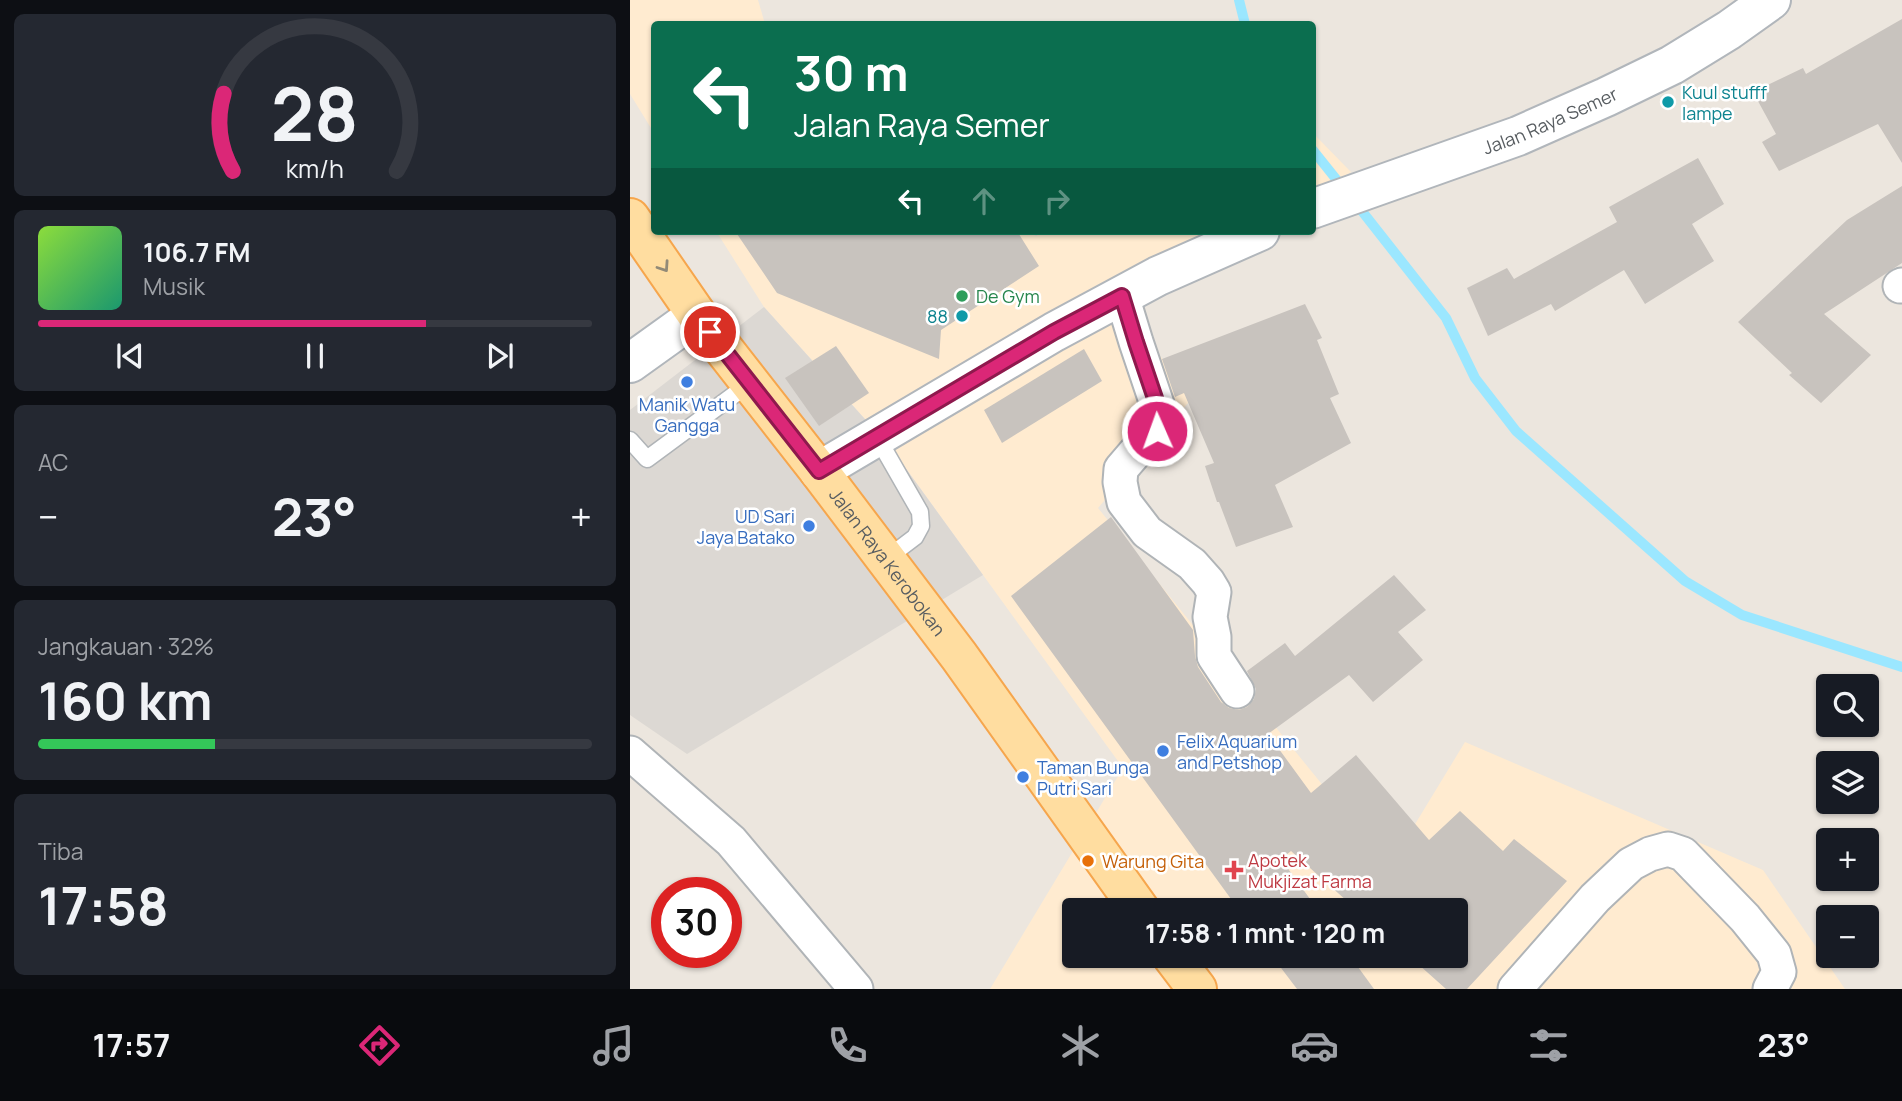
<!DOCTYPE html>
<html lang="id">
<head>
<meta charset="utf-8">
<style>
	:root { --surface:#171b24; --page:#242831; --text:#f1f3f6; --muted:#9ea1a6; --line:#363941; --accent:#db2777 }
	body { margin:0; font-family:Manrope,sans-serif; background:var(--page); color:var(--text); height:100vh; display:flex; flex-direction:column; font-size:26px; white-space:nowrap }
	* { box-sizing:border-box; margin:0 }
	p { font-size:23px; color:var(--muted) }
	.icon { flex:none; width:38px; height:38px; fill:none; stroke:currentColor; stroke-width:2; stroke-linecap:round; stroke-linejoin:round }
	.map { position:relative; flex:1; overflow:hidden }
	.details { display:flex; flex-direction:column; gap:14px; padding:14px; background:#0d0f14; width:630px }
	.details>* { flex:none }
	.hud { position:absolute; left:21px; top:21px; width:665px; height:214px; border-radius:7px; box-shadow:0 2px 5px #0004; background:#0b6e4f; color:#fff; overflow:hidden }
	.controls { position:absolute; left:1186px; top:674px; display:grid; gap:14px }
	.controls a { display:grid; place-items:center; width:63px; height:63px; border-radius:7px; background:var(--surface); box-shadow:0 2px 5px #0004; font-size:35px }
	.speed { position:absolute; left:21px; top:877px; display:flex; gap:14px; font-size:35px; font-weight:700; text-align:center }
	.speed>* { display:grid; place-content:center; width:91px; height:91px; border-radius:50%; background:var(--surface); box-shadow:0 2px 5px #0004; line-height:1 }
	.speed .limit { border:10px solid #d22; background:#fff; color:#111 }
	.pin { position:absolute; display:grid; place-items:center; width:60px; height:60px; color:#fff; margin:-30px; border:4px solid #fff; border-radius:50%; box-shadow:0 2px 7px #0007 }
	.me { position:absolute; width:77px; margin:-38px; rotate:358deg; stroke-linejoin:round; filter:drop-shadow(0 0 5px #0008) }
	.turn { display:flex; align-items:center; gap:24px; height:147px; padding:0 28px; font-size:32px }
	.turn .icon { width:91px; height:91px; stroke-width:2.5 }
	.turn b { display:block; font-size:49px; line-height:60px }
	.lanes { display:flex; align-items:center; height:66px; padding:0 28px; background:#0003; justify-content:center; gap:35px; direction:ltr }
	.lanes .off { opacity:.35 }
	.big { font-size:52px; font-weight:700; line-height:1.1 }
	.details .widget { flex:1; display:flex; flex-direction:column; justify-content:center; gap:10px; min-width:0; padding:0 24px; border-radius:10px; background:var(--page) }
	.details .dial { align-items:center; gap:0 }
	.dial svg { height:182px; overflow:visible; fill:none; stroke:var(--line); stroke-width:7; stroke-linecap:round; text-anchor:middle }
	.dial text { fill:var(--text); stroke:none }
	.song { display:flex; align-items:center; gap:21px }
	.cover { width:84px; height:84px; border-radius:10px; background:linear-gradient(135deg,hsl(90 70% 55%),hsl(160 70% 35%)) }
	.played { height:7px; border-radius:4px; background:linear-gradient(90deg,var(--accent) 70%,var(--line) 70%) }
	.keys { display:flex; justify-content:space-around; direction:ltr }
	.heat { display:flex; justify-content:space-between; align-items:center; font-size:38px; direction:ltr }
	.charge { height:10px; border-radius:5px; background:linear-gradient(90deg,#34c759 32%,var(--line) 0) }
	.trip { position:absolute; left:432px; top:898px; width:406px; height:70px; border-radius:7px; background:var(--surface); box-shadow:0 2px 5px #0004; font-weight:700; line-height:70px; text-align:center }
	.tab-bar { display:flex; height:112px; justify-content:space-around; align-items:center; background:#090b0e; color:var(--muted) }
	.tab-bar .icon { width:49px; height:49px }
	.tab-bar .selected { color:var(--accent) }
	.tab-bar b { font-size:32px; color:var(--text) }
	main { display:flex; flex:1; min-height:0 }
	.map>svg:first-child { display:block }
	.commercial { fill:#ffebd0; fill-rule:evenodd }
	.industrial { fill:#dcd8d3 }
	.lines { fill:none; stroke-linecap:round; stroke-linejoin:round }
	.stream { stroke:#9be7ff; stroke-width:10 }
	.building { fill:#c8c3be }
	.lane-casing { stroke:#b0b4b7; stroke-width:19 }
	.street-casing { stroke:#b0b4b7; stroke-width:37 }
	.secondary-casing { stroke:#b1b6bb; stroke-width:42 }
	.primary-casing { stroke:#f6a64d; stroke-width:42 }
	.lane { stroke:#fff; stroke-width:16 }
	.street { stroke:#fff; stroke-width:33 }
	.secondary { stroke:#fff; stroke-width:38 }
	.primary { stroke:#ffdda0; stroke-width:38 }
	.oneway { stroke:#928a77 }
	.route-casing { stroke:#8e194d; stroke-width:18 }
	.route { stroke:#db2777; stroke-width:12 }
	.culture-dot { fill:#0f9aa8; stroke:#fff; stroke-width:2.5 }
	.leisure-dot { fill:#2e9e5b; stroke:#fff; stroke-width:2.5 }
	.shop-dot { fill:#3f7fe0; stroke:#fff; stroke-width:2.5 }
	.food-dot { fill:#e8710a; stroke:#fff; stroke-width:2.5 }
	.health-dot { fill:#e0444e; stroke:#fff; stroke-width:2.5 }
	.labels { text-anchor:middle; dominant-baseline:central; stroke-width:5; stroke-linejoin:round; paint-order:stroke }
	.culture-label { font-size:18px; fill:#0d838f; stroke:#fff; text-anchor:start }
	.street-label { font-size:18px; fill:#585d61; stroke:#fff }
	.leisure-label { font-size:18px; fill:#27864d; stroke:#fff; text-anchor:start }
	.shop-label { font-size:18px; fill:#366cbe; stroke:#fff; text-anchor:start }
	.health-label { font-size:18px; fill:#be3a42; stroke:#fff; text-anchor:start }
	.food-label { font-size:18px; fill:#c56008; stroke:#fff; text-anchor:start }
</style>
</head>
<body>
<main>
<section class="details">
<div class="widget dial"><svg viewBox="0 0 100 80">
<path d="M14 69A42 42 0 1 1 86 69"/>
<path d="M14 69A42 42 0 0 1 10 35" stroke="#db2777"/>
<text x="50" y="56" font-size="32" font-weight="700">28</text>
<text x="50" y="72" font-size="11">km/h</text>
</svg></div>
<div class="widget">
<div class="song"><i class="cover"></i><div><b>106.7 FM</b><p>Musik</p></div></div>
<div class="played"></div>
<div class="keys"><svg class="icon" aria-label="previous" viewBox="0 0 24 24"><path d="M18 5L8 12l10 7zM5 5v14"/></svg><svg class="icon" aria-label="pause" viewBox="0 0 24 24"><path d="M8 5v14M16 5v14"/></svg><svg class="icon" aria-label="next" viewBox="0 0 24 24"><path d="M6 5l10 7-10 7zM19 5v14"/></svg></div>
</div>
<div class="widget"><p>AC</p>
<div class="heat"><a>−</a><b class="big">23°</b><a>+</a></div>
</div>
<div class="widget"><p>Jangkauan · 32%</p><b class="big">160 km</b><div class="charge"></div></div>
<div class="widget"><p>Tiba</p><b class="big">17:58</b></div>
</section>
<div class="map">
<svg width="1272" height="989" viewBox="0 0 1272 989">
	<rect width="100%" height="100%" fill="#ece6de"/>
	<!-- commercial -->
	<g class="commercial">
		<polygon points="0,0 128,0 135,24 24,24 24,133 0,94"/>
		<polygon points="682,132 721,172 683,196 682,196"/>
		<path d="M86,231H399L406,236L414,231H624L492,311L564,396L468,508L759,867L835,742L1133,870L1215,989H360L493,768L261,448L134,307ZM444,910H826V956H444Z"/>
	</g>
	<!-- industrial -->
	<polygon class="industrial" points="134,307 261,448 353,575 57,754 0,715 0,410"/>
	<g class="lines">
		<!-- stream -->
		<g class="stream">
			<polyline points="609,0 615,24"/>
			<polyline points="682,149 714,189"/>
			<polyline points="724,201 816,318 845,378 886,431 1055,581 1112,615 1272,667"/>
		</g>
	</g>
	<!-- building -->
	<g class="building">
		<polygon points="1272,19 1272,163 1248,124 1149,171 1132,142 1146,134 1123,92 1173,68 1176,74"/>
		<polygon points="1068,158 1094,204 1062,224 1084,261 1015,304 994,270 925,311 921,304 858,336 837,288 877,268 884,279 987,222 979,207"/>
		<polygon points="1272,186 1272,263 1194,314 1241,355 1191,403 1159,375 1162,373 1108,322 1217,220"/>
		<polygon points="105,231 387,231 409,266 311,330 309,359 147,293"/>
		<polygon points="675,304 692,338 687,340 709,394 700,398 721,443 645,485 663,527 606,547 589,502 587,502 575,466 584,463 554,393 545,397 532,359"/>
		<polygon points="206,346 239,393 189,426 155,378"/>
		<polygon points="454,349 472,381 372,443 354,410"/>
		<polygon points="481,517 563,630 565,656 568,667 591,702 599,708 609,710 617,707 624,699 626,689 617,671 655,643 665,656 764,575 796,610 768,632 793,660 743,702 719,675 638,734 681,793 726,755 799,840 830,811 873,851 884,839 937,881 837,989 816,989 779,956 826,956 826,910 727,910 661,851 651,859 688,910 609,910 381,596"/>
		<polygon points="642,956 720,956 744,989 667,989"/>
	</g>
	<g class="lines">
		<defs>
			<g id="lane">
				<polyline points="247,437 290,512 291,526 285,537 256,559"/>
				<polyline points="0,440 17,459 120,383"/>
			</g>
			<g id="street">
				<polyline points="1270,286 1272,285"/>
				<polyline points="492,296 506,342 532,419 527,431 509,448 491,469 490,482 494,502 517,532 562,564 578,582 584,592 580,617 584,637 584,656 607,691"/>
				<polyline points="0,753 101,841 226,989"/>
				<polyline points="885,989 965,898 1001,864 1020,854 1038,849 1053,854 1115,918 1144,954 1149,972 1140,989"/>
			</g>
			<g id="secondary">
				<path id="s1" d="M682,209L888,136L976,97L1042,65L1099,30L1141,0"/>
				<polyline points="0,363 67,315"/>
				<polyline points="189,471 424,332 528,276 630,231"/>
			</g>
			<g id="primary">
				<path id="s2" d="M0,218L67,315L189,471L329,656L510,910"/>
				<polyline points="542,956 567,989"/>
			</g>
		</defs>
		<!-- lane casing -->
		<use href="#lane" class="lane-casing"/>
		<!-- street casing -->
		<use href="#street" class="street-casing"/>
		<!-- secondary casing -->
		<use href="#secondary" class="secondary-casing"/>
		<!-- primary casing -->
		<use href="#primary" class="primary-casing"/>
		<!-- lane -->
		<use href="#lane" class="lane"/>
		<!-- street -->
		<use href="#street" class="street"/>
		<!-- secondary -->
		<use href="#secondary" class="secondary"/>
		<!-- primary -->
		<use href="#primary" class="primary"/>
	</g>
	<!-- one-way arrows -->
	<defs><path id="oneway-chevron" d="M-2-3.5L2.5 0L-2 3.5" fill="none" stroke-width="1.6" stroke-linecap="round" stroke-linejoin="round" transform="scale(1.75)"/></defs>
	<use class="oneway" href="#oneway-chevron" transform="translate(34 267) rotate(56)"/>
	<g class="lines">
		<defs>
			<polyline id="route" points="80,332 189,471 424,332 492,296 506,342 532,419 527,431"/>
		</defs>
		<!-- route casing -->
		<use href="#route" class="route-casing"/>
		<!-- route -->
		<use href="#route" class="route"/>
	</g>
	<!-- markers -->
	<g class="culture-dot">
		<circle cx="1038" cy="102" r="7"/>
		<circle cx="332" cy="316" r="7"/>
	</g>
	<circle class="leisure-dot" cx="332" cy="296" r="7"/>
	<g class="shop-dot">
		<circle cx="57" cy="382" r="7"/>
		<circle cx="179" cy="526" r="7"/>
		<circle cx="533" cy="751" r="7"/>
		<circle cx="393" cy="777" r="7"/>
	</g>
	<circle class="food-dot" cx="458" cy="861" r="7"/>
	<path class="health-dot" d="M600.5 859.5h7v7h7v7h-7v7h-7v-7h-7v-7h7z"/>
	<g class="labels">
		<!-- culture labels -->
		<g class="culture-label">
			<text x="1052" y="92">Kuul stufff<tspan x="1052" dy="21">lampe</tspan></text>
			<text x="318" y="316" text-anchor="end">88</text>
		</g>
		<!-- street labels -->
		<g class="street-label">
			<text stroke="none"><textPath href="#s1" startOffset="254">Jalan Raya Semer</textPath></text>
			<text stroke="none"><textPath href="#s2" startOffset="430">Jalan Raya Kerobokan</textPath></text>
		</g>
		<!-- leisure labels -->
		<g class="leisure-label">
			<text x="346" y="296">De Gym</text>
		</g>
		<!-- shop labels -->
		<g class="shop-label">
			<text x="57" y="404" text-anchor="middle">Manik Watu<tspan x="57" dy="21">Gangga</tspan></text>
			<text x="165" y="516" text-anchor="end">UD Sari<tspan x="165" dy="21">Jaya Batako</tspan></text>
			<text x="547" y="741">Felix Aquarium<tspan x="547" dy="21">and Petshop</tspan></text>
			<text x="407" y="767">Taman Bunga<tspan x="407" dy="21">Putri Sari</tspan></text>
		</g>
		<!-- health labels -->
		<g class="health-label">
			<text x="618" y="860">Apotek<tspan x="618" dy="21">Mukjizat Farma</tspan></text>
		</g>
		<!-- food labels -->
		<g class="food-label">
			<text x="472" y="861">Warung Gita</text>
		</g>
	</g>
</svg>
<div class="controls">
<a><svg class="icon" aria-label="search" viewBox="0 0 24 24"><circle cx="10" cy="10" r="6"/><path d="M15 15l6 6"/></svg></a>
<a><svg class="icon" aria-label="layers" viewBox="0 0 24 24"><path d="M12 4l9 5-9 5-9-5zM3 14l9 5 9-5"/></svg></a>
<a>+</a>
<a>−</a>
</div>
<div class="speed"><div class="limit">30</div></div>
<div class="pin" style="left:80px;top:332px;background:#d93025"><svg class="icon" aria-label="arrive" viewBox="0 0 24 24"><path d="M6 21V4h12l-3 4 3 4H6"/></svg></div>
<svg class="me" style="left:527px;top:431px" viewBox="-20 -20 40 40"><circle r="17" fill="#db2777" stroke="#fff" stroke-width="3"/><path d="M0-11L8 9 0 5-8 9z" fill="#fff"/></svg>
<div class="trip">17:58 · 1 mnt · 120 m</div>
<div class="hud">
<div class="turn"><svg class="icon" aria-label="left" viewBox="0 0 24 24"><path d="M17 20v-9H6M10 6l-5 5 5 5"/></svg><div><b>30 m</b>Jalan Raya Semer</div></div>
<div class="lanes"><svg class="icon" aria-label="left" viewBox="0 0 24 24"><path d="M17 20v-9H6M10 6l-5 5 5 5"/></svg><svg class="icon off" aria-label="ahead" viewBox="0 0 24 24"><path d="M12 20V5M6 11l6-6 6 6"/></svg><svg class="icon off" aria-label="right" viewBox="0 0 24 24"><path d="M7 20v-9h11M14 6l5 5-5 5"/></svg></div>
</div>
</div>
</main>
<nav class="tab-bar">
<b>17:57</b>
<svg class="icon selected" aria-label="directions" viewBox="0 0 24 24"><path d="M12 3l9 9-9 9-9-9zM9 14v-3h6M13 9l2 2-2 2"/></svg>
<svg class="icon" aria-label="music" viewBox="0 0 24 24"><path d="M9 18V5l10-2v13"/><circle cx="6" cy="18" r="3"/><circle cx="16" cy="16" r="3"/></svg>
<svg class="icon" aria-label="phone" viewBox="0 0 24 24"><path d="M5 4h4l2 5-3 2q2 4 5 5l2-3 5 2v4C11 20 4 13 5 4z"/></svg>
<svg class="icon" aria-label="climate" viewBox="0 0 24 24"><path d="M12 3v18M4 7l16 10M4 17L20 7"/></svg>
<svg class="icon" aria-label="car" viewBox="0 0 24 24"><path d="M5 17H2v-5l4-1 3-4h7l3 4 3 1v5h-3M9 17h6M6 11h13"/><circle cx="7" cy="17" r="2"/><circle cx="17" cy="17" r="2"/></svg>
<svg class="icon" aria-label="filters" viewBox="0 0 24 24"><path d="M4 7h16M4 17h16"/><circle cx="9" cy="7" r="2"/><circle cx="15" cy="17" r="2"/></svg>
<b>23°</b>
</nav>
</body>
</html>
